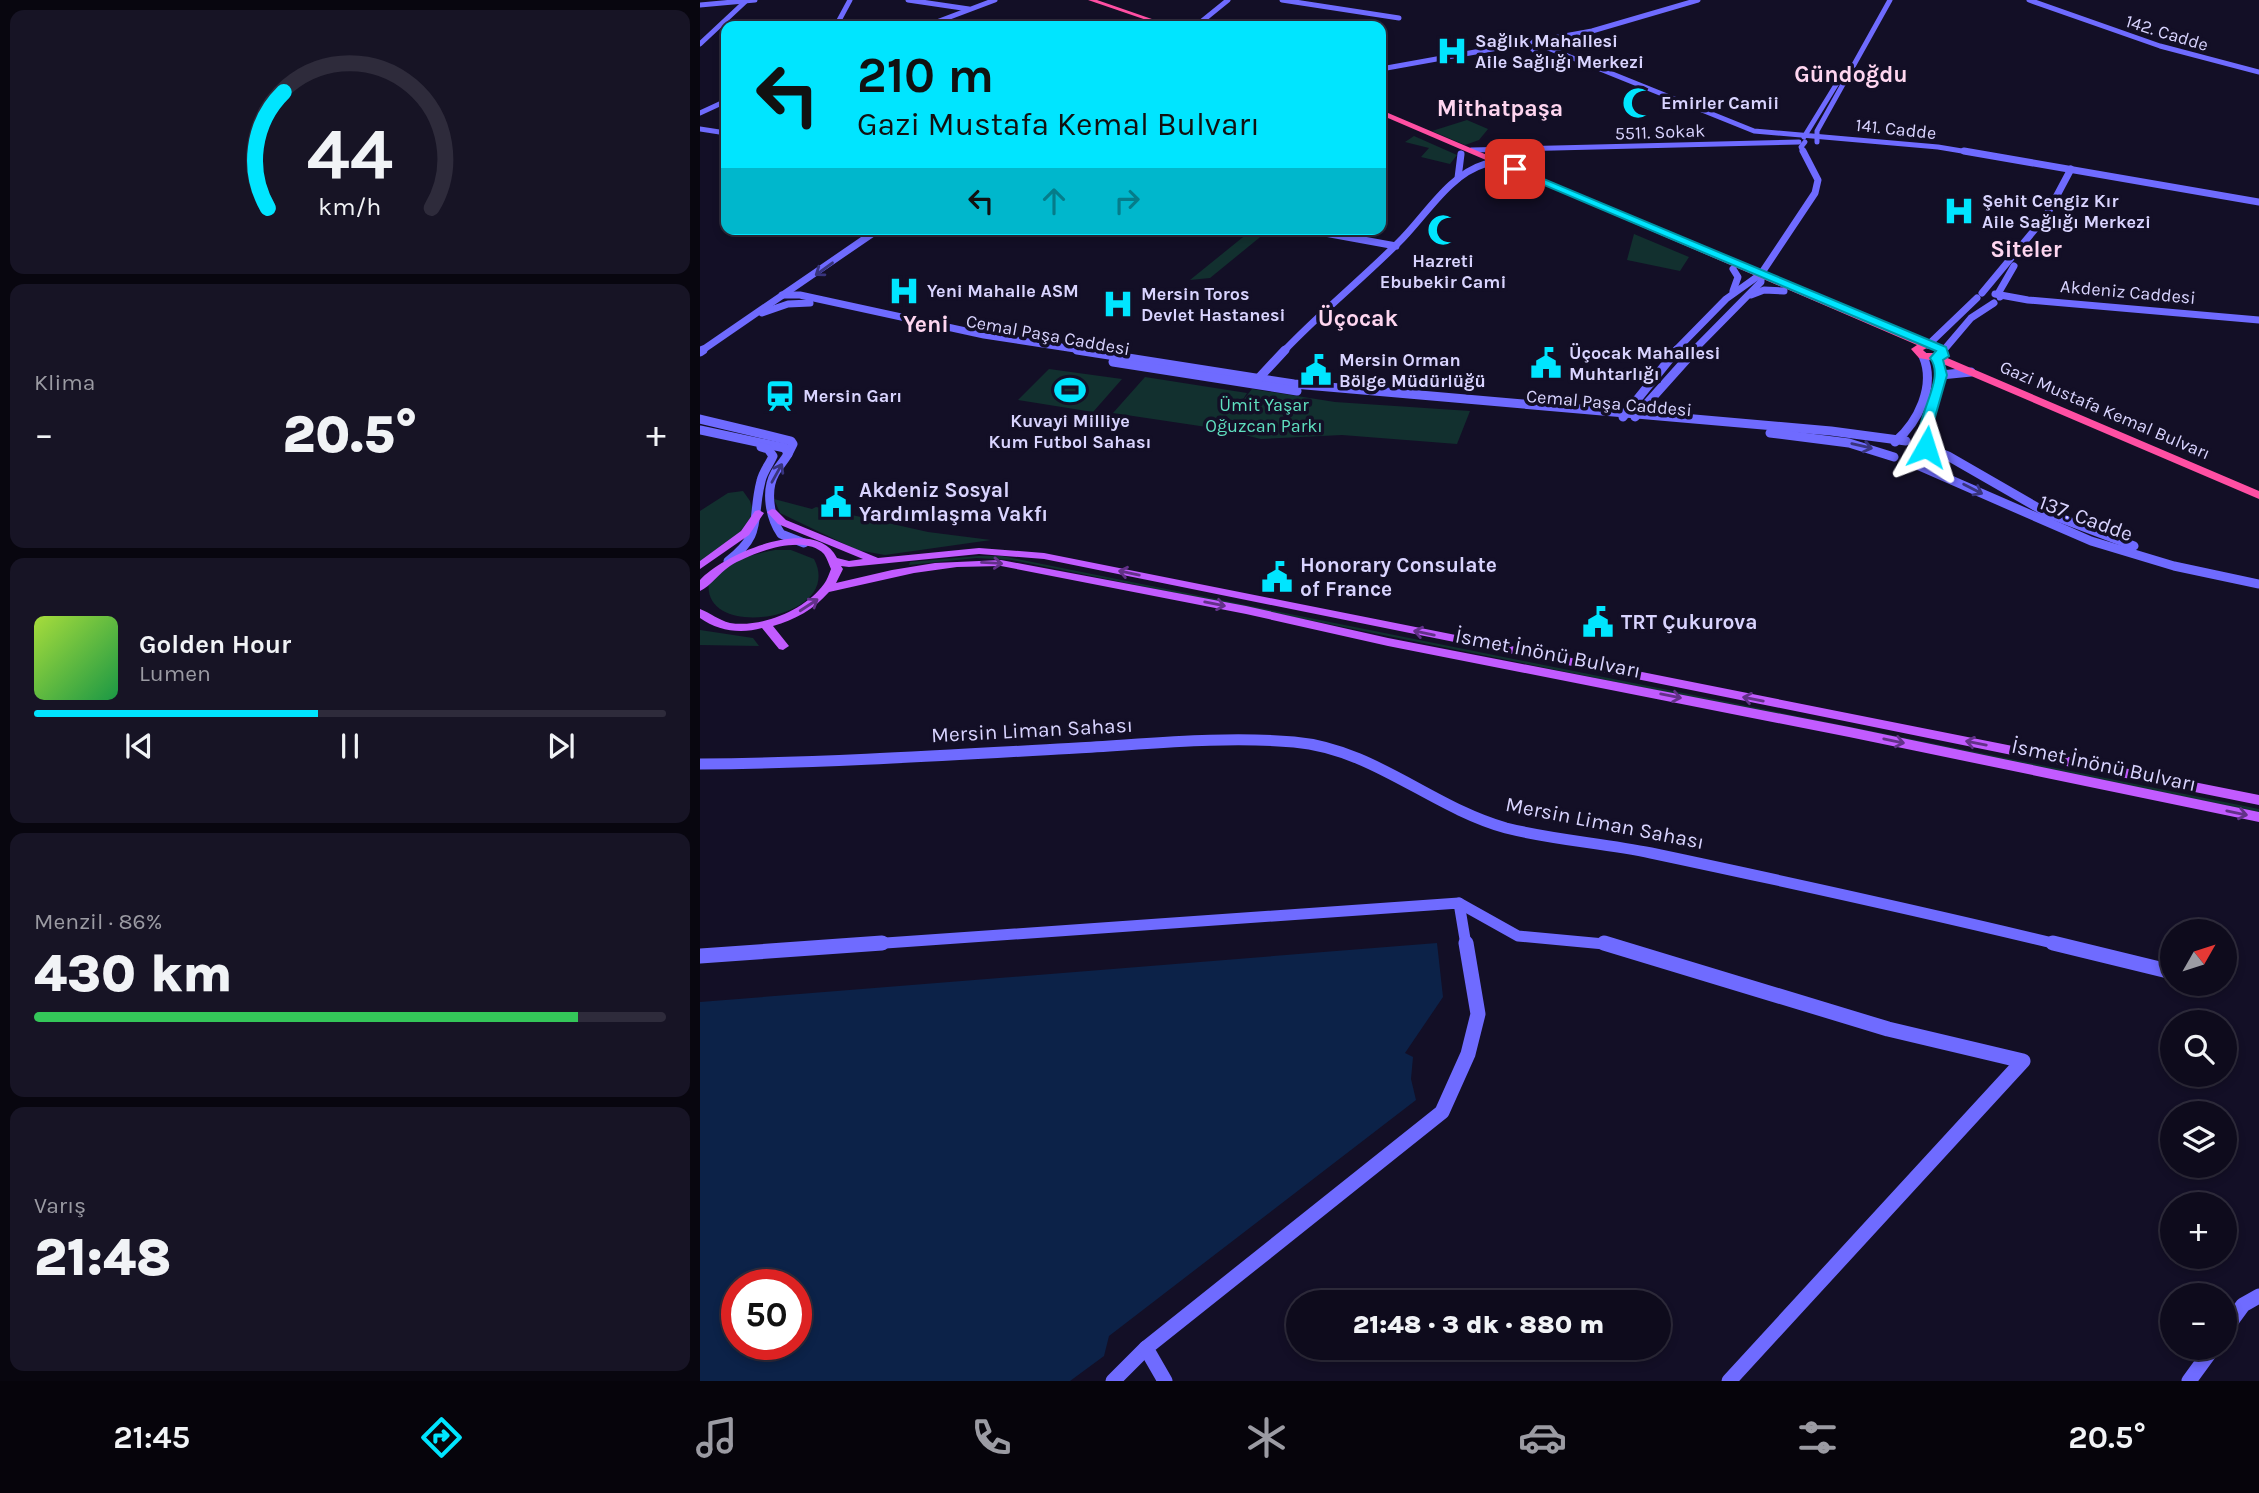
<!DOCTYPE html>
<html lang="tr">
<head>
<meta charset="utf-8">
<style>
	:root { --surface:#0e0b1c; --page:#171425; --text:#f1f3f6; --muted:#9b9ba3; --line:#2e2b3b; --accent:#00e5ff }
	body { margin:0; font-family:Karla,sans-serif; background:var(--page); color:var(--text); height:100vh; display:flex; flex-direction:column; font-size:26px; white-space:nowrap }
	* { box-sizing:border-box; margin:0 }
	p { font-size:23px; color:var(--muted) }
	.icon { flex:none; width:38px; height:38px; fill:none; stroke:currentColor; stroke-width:2; stroke-linecap:round; stroke-linejoin:round }
	.map { position:relative; flex:1; overflow:hidden }
	.sheet { display:flex; flex-direction:column; gap:10px; padding:10px; background:#08060f; width:700px }
	.sheet>* { flex:none }
	.hud { position:absolute; left:21px; top:21px; width:665px; height:214px; border-radius:14px; box-shadow:0 4px 10px #0003,0 0 0 2px var(--line); background:#00e5ff; color:#111; overflow:hidden }
	.needle { width:46px; rotate:51deg }
	.fabs { position:absolute; left:1460px; top:919px; display:grid; gap:14px }
	.fabs a { display:grid; place-items:center; width:77px; height:77px; border-radius:50%; background:var(--surface); box-shadow:0 4px 10px #0003,0 0 0 2px var(--line); font-size:35px }
	.speed { position:absolute; left:21px; top:1269px; display:flex; gap:14px; font-size:35px; font-weight:700; text-align:center }
	.speed>* { display:grid; place-content:center; width:91px; height:91px; border-radius:50%; background:var(--surface); box-shadow:0 4px 10px #0003,0 0 0 2px var(--line); line-height:1 }
	.speed .limit { border:10px solid #d22; background:#fff; color:#111 }
	.pin { position:absolute; display:grid; place-items:center; width:60px; height:60px; color:#fff; margin:-30px; border-radius:14px; box-shadow:0 4px 10px #0006 }
	.me { position:absolute; width:77px; margin:-38px; rotate:6deg; stroke-linejoin:round; filter:drop-shadow(0 0 5px #0008) }
	.turn { display:flex; align-items:center; gap:24px; height:147px; padding:0 21px; font-size:32px }
	.turn .icon { width:91px; height:91px; stroke-width:2.5 }
	.turn b { display:block; font-size:49px; line-height:60px }
	.lanes { display:flex; align-items:center; height:66px; padding:0 21px; background:#0003; justify-content:center; gap:35px; direction:ltr }
	.lanes .off { opacity:.35 }
	.big { font-size:52px; font-weight:800; line-height:1.1 }
	.sheet .tile { flex:1; display:flex; flex-direction:column; justify-content:center; gap:10px; min-width:0; padding:0 24px; border-radius:14px; background:var(--page) }
	.sheet .dial { align-items:center; gap:0 }
	.dial svg { height:182px; overflow:visible; fill:none; stroke:var(--line); stroke-width:7; stroke-linecap:round; text-anchor:middle }
	.dial text { fill:var(--text); stroke:none }
	.song { display:flex; align-items:center; gap:21px }
	.cover { width:84px; height:84px; border-radius:10px; background:linear-gradient(135deg,hsl(80 70% 55%),hsl(140 70% 35%)) }
	.played { height:7px; border-radius:4px; background:linear-gradient(90deg,var(--accent) 45%,var(--line) 45%) }
	.keys { display:flex; justify-content:space-around; direction:ltr }
	.heat { display:flex; justify-content:space-between; align-items:center; font-size:38px; direction:ltr }
	.charge { height:10px; border-radius:5px; background:linear-gradient(90deg,#34c759 86%,var(--line) 0) }
	.trip { position:absolute; left:586px; top:1290px; width:385px; height:70px; border-radius:35px; background:var(--surface); box-shadow:0 4px 10px #0003,0 0 0 2px var(--line); font-weight:800; line-height:70px; text-align:center }
	.dock { display:flex; height:112px; justify-content:space-around; align-items:center; background:#06040b; color:var(--muted) }
	.dock .icon { width:49px; height:49px }
	.dock .current { color:var(--accent) }
	.dock b { font-size:32px; color:var(--text) }
	main { display:flex; flex:1; min-height:0 }
	.map>svg:first-child { display:block }
	.green { fill:#12302f }
	.water { fill:#0c2248; fill-rule:evenodd }
	.lines { fill:none; stroke-linecap:round; stroke-linejoin:round }
	.secondary-far4 { stroke:#6f6bff; stroke-width:5 }
	.secondary-far3 { stroke:#6f6bff; stroke-width:7 }
	.secondary-far2 { stroke:#6f6bff; stroke-width:9 }
	.secondary-far1 { stroke:#6f6bff; stroke-width:11 }
	.secondary { stroke:#6f6bff; stroke-width:15 }
	.primary { fill:#c25bff; fill-rule:evenodd }
	.highway { fill:#ff4fa3; fill-rule:evenodd }
	.oneway { stroke:#38347d }
	.oneway2 { stroke:#623188 }
	.route { fill:#00e5ff; stroke:#0095a6; stroke-width:2 }
	.labels { text-anchor:middle; dominant-baseline:central; stroke-width:7; stroke-linejoin:round; paint-order:stroke }
	.far-street-label { font-size:18px; fill:#d9d4ff; stroke:#130f26 }
	.far-poi-label { font-size:18px; font-weight:bold; fill:#d9d4ff; stroke:#130f26; text-anchor:start }
	.far-park-label { font-size:18px; fill:#5fe0c0; stroke:#130f26 }
	.poi-label { font-size:21px; font-weight:bold; fill:#d9d4ff; stroke:#130f26; text-anchor:start }
	.street-label { font-size:21px; fill:#d9d4ff; stroke:#130f26 }
	.far-district-label { font-size:23px; font-weight:bold; fill:#ffd6f0; stroke:#130f26 }
</style>
</head>
<body>
<main>
<section class="sheet">
<div class="tile dial"><svg viewBox="0 0 100 80">
<path d="M14 69A42 42 0 1 1 86 69"/>
<path d="M14 69A42 42 0 0 1 21 18" stroke="#00e5ff"/>
<text x="50" y="56" font-size="32" font-weight="700">44</text>
<text x="50" y="72" font-size="11">km/h</text>
</svg></div>
<div class="tile"><p>Klima</p>
<div class="heat"><a>−</a><b class="big">20.5°</b><a>+</a></div>
</div>
<div class="tile">
<div class="song"><i class="cover"></i><div><b>Golden Hour</b><p>Lumen</p></div></div>
<div class="played"></div>
<div class="keys"><svg class="icon" aria-label="previous" viewBox="0 0 24 24"><path d="M18 5L8 12l10 7zM5 5v14"/></svg><svg class="icon" aria-label="pause" viewBox="0 0 24 24"><path d="M8 5v14M16 5v14"/></svg><svg class="icon" aria-label="next" viewBox="0 0 24 24"><path d="M6 5l10 7-10 7zM19 5v14"/></svg></div>
</div>
<div class="tile"><p>Menzil · 86%</p><b class="big">430 km</b><div class="charge"></div></div>
<div class="tile"><p>Varış</p><b class="big">21:48</b></div>
</section>
<div class="map">
<svg width="1559" height="1381" viewBox="0 0 1559 1381">
	<rect width="100%" height="100%" fill="#130f26"/>
	<!-- green -->
	<g class="green">
		<polygon points="767,120 788,129 779,140 765,145 732,131"/>
		<polygon points="714,136 757,155 750,164 721,157 729,148 705,142"/>
		<polygon points="553,229 570,229 510,278 490,280"/>
		<polygon points="934,234 989,257 980,271 927,260"/>
		<polygon points="349,369 422,379 393,412 318,400"/>
		<polygon points="445,377 547,393 540,404 552,389 635,402 770,411 757,444 642,435 561,439 520,429 413,413"/>
		<polygon points="43,491 50,501 54,513 40,532 0,562 0,511 28,493"/>
		<polygon points="74,499 112,509 116,507 228,532 291,540 185,555 157,550 80,513"/>
		<path d="M75,550H91L114,559C146,620 0,642 9,582C23,562 52,554 75,550Z"/>
		<polygon points="278,556 302,556 1559,809 1559,812 312,560 276,558 209,565 210,562"/>
		<polygon points="0,630 53,638 59,646 0,645"/>
	</g>
	<!-- water -->
	<path class="water" d="M737,943L743,997L705,1053L713,1057L711,1079L716,1100L409,1336L404,1356L370,1381H0V1002ZM37,1284H96V1344H37Z"/>
	<g class="lines">
		<!-- secondary-far4 -->
		<g class="secondary-far4">
			<polyline points="208,0 269,9"/>
			<polyline points="582,0 699,18"/>
			<polyline points="1329,0 1460,46 1559,72"/>
			<polyline points="0,5 55,0"/>
			<polyline points="136,26 150,0"/>
			<polyline points="226,26 295,0"/>
			<polyline points="496,26 528,0"/>
			<polyline points="826,43 838,54 861,63"/>
			<polyline points="0,44 47,0"/>
			<polyline points="843,46 1054,131 1238,147 1274,153"/>
			<polyline points="681,69 892,31 998,0"/>
			<polyline points="0,113 26,101"/>
			<polyline points="0,129 26,133"/>
			<polyline points="1104,137 1139,80"/>
			<polyline points="1117,142 1117,131 1190,0"/>
			<polyline points="771,150 1099,142"/>
			<polyline points="1104,153 1101,147 1105,142"/>
		</g>
		<!-- secondary-far3 -->
		<g class="secondary-far3">
			<polyline points="1264,151 1559,202"/>
			<polyline points="758,178 761,154"/>
			<polyline points="603,229 696,246"/>
			<polyline points="1033,269 1038,277 1033,291"/>
			<polyline points="1282,293 1346,216 1371,169"/>
			<polyline points="1295,294 1328,300 1559,320"/>
			<polyline points="82,295 100,295 284,335 388,351"/>
			<polyline points="1051,295 1064,290 1084,291"/>
			<polyline points="1300,297 1299,292 1314,266"/>
			<polyline points="62,313 88,304 110,303"/>
			<polyline points="1228,345 1277,298"/>
			<polyline points="1,351 179,229"/>
			<path d="M584,351C620,313 661,280 698,243C725,217 748,175 785,164"/>
			<polyline points="975,351 1026,299 1061,274"/>
			<polyline points="993,351 1061,282 1061,274 1115,193 1118,180 1103,151"/>
			<polyline points="1243,351 1271,318 1294,303"/>
		</g>
		<!-- secondary-far2 -->
		<g class="secondary-far2">
			<polyline points="377,350 594,384 1131,431 1206,441"/>
			<polyline points="0,352 3,350"/>
			<polyline points="413,362 597,391"/>
			<polyline points="1241,375 1271,372"/>
			<polyline points="557,380 585,350"/>
			<polyline points="923,417 977,350"/>
			<polyline points="935,417 995,350"/>
			<polyline points="0,419 91,441 93,444 88,454"/>
			<path d="M0,430L85,448L88,454C84,461 79,466 75,473C65,491 70,518 81,534L104,543"/>
			<polyline points="1070,433 1149,443 1194,457"/>
			<path d="M1195,442C1218,422 1236,386 1223,356"/>
			<polyline points="1217,444 1248,456 1347,513 1434,546"/>
			<path d="M1227,452C1221,417 1250,385 1236,358"/>
			<polyline points="1210,462 1391,541 1474,566 1559,584"/>
			<path d="M28,561C64,534 51,519 61,481C63,472 69,465 73,456L68,449L61,447"/>
		</g>
		<!-- secondary-far1 -->
		<g class="secondary-far1">
			<path d="M0,764C126,763 252,755 377,748C449,744 523,736 594,742C674,749 731,807 806,828C853,840 903,843 951,853C1088,882 1224,912 1361,945"/>
			<polyline points="759,903 818,936 915,945"/>
			<polyline points="157,945 759,903 766,945"/>
		</g>
		<!-- secondary -->
		<g class="secondary">
			<polyline points="904,943 1188,1029 1323,1061 1029,1381"/>
			<polyline points="1353,943 1472,972"/>
			<polyline points="0,956 182,943"/>
			<polyline points="1524,1331 1543,1305 1559,1296"/>
			<polyline points="413,1381 446,1348"/>
			<polyline points="465,1381 446,1348 742,1112 768,1054 778,1014 766,943"/>
			<polyline points="1489,1381 1513,1348"/>
		</g>
		<!-- primary -->
		<g class="primary">
			<path d="M72,509L76,510L86,520L178,558L279,548L344,553L1559,795V805L344,559L279,554L149,567L141,566L143,569L136,583L192,570L235,563L301,560L546,606L688,638L1149,727L1559,812V822L1149,737L688,646L546,614L301,566L257,567L214,573L129,592C114,609 95,620 73,626L89,646L83,650L79,649L62,628C41,634 18,631 0,618V609C11,613 18,620 30,623C62,628 105,610 124,584C127,580 129,574 131,569C129,565 127,558 124,554C103,533 51,553 30,566C19,573 11,586 0,591V580C23,554 115,514 137,558L149,561L163,559L78,524L67,512Z"/>
			<polygon points="59,510 64,513 49,535 0,569 0,561 41,531 55,511"/>
		</g>
		<!-- highway -->
		<g class="highway">
			<polygon points="388,0 397,0 472,26 464,26"/>
			<path d="M681,110L1228,342L1243,345L1249,354L1245,357L1559,491V499L1236,361L1219,358L1211,349L1217,345L681,115ZM1227,348L1236,349L1238,353H1226L1223,350Z"/>
		</g>
	</g>
	<!-- one-way arrows -->
	<defs><path id="oneway-shaft" d="M-6 0H5M1.5-3L5.5 0L1.5 3" fill="none" stroke-width="1.6" stroke-linecap="round" stroke-linejoin="round" transform="scale(1.75)"/></defs>
	<g class="oneway">
		<use href="#oneway-shaft" transform="translate(124 269) rotate(144)"/>
		<use href="#oneway-shaft" transform="translate(1162 446) rotate(13)"/>
		<use href="#oneway-shaft" transform="translate(77 473) rotate(-61)"/>
		<use href="#oneway-shaft" transform="translate(1273 489) rotate(27)"/>
	</g>
	<g class="oneway2">
		<use href="#oneway-shaft" transform="translate(292 563) rotate(3)"/>
		<use href="#oneway-shaft" transform="translate(429 573) rotate(-168)"/>
		<use href="#oneway-shaft" transform="translate(515 604) rotate(11)"/>
		<use href="#oneway-shaft" transform="translate(109 605) rotate(-33)"/>
		<use href="#oneway-shaft" transform="translate(724 633) rotate(-168)"/>
		<use href="#oneway-shaft" transform="translate(971 696) rotate(11)"/>
		<use href="#oneway-shaft" transform="translate(1053 699) rotate(-169)"/>
		<use href="#oneway-shaft" transform="translate(1194 741) rotate(12)"/>
		<use href="#oneway-shaft" transform="translate(1276 743) rotate(-169)"/>
		<use href="#oneway-shaft" transform="translate(1537 813) rotate(12)"/>
	</g>
	<!-- route -->
	<path class="route" d="M815,167L1246,347L1249,356L1243,360L1247,375L1231,431L1233,447L1222,450C1209,420 1248,381 1230,358L1236,351L811,171Z"/>
	<!-- icons -->
	<defs>
		<symbol id="hospital-bare" viewBox="-9 -9 18 18"><path d="M-5-5h3v3.5h4V-5h3V5h-3V1.5h-4V5h-3Z" fill="#00e5ff" stroke="#130f26" stroke-width="2.5" paint-order="stroke"/></symbol>
		<symbol id="mosque-bare" viewBox="-9 -9 18 18"><path d="M3.5-4.9A6 6 0 1 0 3.5 4.9A5 5 0 1 1 3.5-4.9Z" fill="#00e5ff" stroke="#130f26" stroke-width="2.5" paint-order="stroke"/></symbol>
		<symbol id="civic-bare" viewBox="-9 -9 18 18"><path d="M-.6-6.5H3V-4.5H.6V-3L4-1V1h2V6H-6V1h2V-1L-.6-3ZM-1.2 2.5V6h2.4V2.5Z" fill="#00e5ff" stroke="#130f26" stroke-width="2.5" paint-order="stroke"/></symbol>
		<symbol id="stadium-bare" viewBox="-9 -9 18 18"><path d="M0-5a6.5 5 0 1 0 0 10a6.5 5 0 1 0 0-10ZM-3.5-1.8h7v3.6h-7Z" fill="#00e5ff" stroke="#130f26" stroke-width="2.5" paint-order="stroke"/></symbol>
		<symbol id="station-bare" viewBox="-9 -9 18 18"><path d="M-3-6H3Q5-6 5-4V2Q5 4 3 4L4.5 6H3L1.5 4h-3L-3 6H-4.5L-3 4Q-5 4-5 2V-4Q-5-6-3-6ZM-3.5-4v3h7v-3ZM-3.5 1v1.5H-2V1ZM2 1v1.5H3.5V1Z" fill="#00e5ff" stroke="#130f26" stroke-width="2.5" paint-order="stroke"/></symbol>
	</defs>
	<g fill-rule="evenodd">
		<use href="#hospital-bare" x="730" y="29" width="44" height="44"/>
		<use href="#mosque-bare" x="916" y="81" width="44" height="44"/>
		<use href="#hospital-bare" x="1237" y="189" width="44" height="44"/>
		<use href="#mosque-bare" x="721" y="208" width="44" height="44"/>
		<use href="#hospital-bare" x="182" y="269" width="44" height="44"/>
		<use href="#hospital-bare" x="396" y="282" width="44" height="44"/>
		<use href="#civic-bare" x="824" y="341" width="44" height="44"/>
		<use href="#civic-bare" x="594" y="348" width="44" height="44"/>
		<use href="#stadium-bare" x="348" y="368" width="44" height="44"/>
		<use href="#station-bare" x="58" y="374" width="44" height="44"/>
		<use href="#civic-bare" x="114" y="480" width="44" height="44"/>
		<use href="#civic-bare" x="555" y="555" width="44" height="44"/>
		<use href="#civic-bare" x="876" y="600" width="44" height="44"/>
	</g>
	<g class="labels">
		<!-- far-street labels -->
		<g class="far-street-label">
			<text transform="translate(1467 33) rotate(17)">142. Cadde</text>
			<text transform="translate(1196 129) rotate(6)">141. Cadde</text>
			<text transform="translate(960 132) rotate(-2)">5511. Sokak</text>
			<text transform="translate(1428 292) rotate(5)">Akdeniz Caddesi</text>
			<text transform="translate(348 335) rotate(10)">Cemal Paşa Caddesi</text>
			<text transform="translate(909 403) rotate(5)">Cemal Paşa Caddesi</text>
			<text transform="translate(1405 410) rotate(23)">Gazi Mustafa Kemal Bulvarı</text>
		</g>
		<!-- far-poi labels -->
		<g class="far-poi-label">
			<text x="775" y="41">Sağlık Mahallesi<tspan x="775" dy="21">Aile Sağlığı Merkezi</tspan></text>
			<text x="961" y="103">Emirler Camii</text>
			<text x="1282" y="201">Şehit Cengiz Kır<tspan x="1282" dy="21">Aile Sağlığı Merkezi</tspan></text>
			<text x="743" y="261" text-anchor="middle">Hazreti<tspan x="743" dy="21">Ebubekir Cami</tspan></text>
			<text x="227" y="291">Yeni Mahalle ASM</text>
			<text x="441" y="294">Mersin Toros<tspan x="441" dy="21">Devlet Hastanesi</tspan></text>
			<text x="869" y="353">Üçocak Mahallesi<tspan x="869" dy="21">Muhtarlığı</tspan></text>
			<text x="639" y="360">Mersin Orman<tspan x="639" dy="21">Bölge Müdürlüğü</tspan></text>
			<text x="103" y="396">Mersin Garı</text>
			<text x="370" y="421" text-anchor="middle">Kuvayi Milliye<tspan x="370" dy="21">Kum Futbol Sahası</tspan></text>
		</g>
		<!-- far-park labels -->
		<g class="far-park-label">
			<text x="564" y="405">Ümit Yaşar<tspan x="564" dy="21">Oğuzcan Parkı</tspan></text>
		</g>
		<!-- poi labels -->
		<g class="poi-label">
			<text x="159" y="490">Akdeniz Sosyal<tspan x="159" dy="24">Yardımlaşma Vakfı</tspan></text>
			<text x="600" y="565">Honorary Consulate<tspan x="600" dy="24">of France</tspan></text>
			<text x="921" y="622">TRT Çukurova</text>
		</g>
		<!-- street labels -->
		<g class="street-label">
			<text transform="translate(1386 518) rotate(20)">137. Cadde</text>
			<text transform="translate(848 653) rotate(11)">İsmet İnönü Bulvarı</text>
			<text transform="translate(332 730) rotate(-3)">Mersin Liman Sahası</text>
			<text transform="translate(1404 765) rotate(12)">İsmet İnönü Bulvarı</text>
			<text transform="translate(905 823) rotate(11)">Mersin Liman Sahası</text>
		</g>
		<!-- far-district labels -->
		<g class="far-district-label">
			<text x="1151" y="74">Gündoğdu</text>
			<text x="800" y="108">Mithatpaşa</text>
			<text x="1326" y="249">Siteler</text>
			<text x="658" y="318">Üçocak</text>
			<text x="226" y="324">Yeni</text>
		</g>
	</g>
</svg>
<div class="fabs">
<a><svg class="needle" viewBox="-14 -14 28 28"><path d="M0-13l5 13h-10z" fill="#e53935"/><path d="M0 13l5-13h-10z" fill="#9b9ba3"/></svg></a>
<a><svg class="icon" aria-label="search" viewBox="0 0 24 24"><circle cx="10" cy="10" r="6"/><path d="M15 15l6 6"/></svg></a>
<a><svg class="icon" aria-label="layers" viewBox="0 0 24 24"><path d="M12 4l9 5-9 5-9-5zM3 14l9 5 9-5"/></svg></a>
<a>+</a>
<a>−</a>
</div>
<div class="speed"><div class="limit">50</div></div>
<div class="pin" style="left:815px;top:169px;background:#d93025"><svg class="icon" aria-label="arrive" viewBox="0 0 24 24"><path d="M6 21V4h12l-3 4 3 4H6"/></svg></div>
<svg class="me" style="left:1226px;top:447px" viewBox="-20 -20 40 40"><path d="M0-17L14 15 0 8-14 15z" fill="#00e5ff" stroke="#fff" stroke-width="4"/></svg>
<div class="trip">21:48 · 3 dk · 880 m</div>
<div class="hud">
<div class="turn"><svg class="icon" aria-label="left" viewBox="0 0 24 24"><path d="M17 20v-9H6M10 6l-5 5 5 5"/></svg><div><b>210 m</b>Gazi Mustafa Kemal Bulvarı</div></div>
<div class="lanes"><svg class="icon" aria-label="left" viewBox="0 0 24 24"><path d="M17 20v-9H6M10 6l-5 5 5 5"/></svg><svg class="icon off" aria-label="ahead" viewBox="0 0 24 24"><path d="M12 20V5M6 11l6-6 6 6"/></svg><svg class="icon off" aria-label="right" viewBox="0 0 24 24"><path d="M7 20v-9h11M14 6l5 5-5 5"/></svg></div>
</div>
</div>
</main>
<nav class="dock">
<b>21:45</b>
<svg class="icon current" aria-label="directions" viewBox="0 0 24 24"><path d="M12 3l9 9-9 9-9-9zM9 14v-3h6M13 9l2 2-2 2"/></svg>
<svg class="icon" aria-label="music" viewBox="0 0 24 24"><path d="M9 18V5l10-2v13"/><circle cx="6" cy="18" r="3"/><circle cx="16" cy="16" r="3"/></svg>
<svg class="icon" aria-label="phone" viewBox="0 0 24 24"><path d="M5 4h4l2 5-3 2q2 4 5 5l2-3 5 2v4C11 20 4 13 5 4z"/></svg>
<svg class="icon" aria-label="climate" viewBox="0 0 24 24"><path d="M12 3v18M4 7l16 10M4 17L20 7"/></svg>
<svg class="icon" aria-label="car" viewBox="0 0 24 24"><path d="M5 17H2v-5l4-1 3-4h7l3 4 3 1v5h-3M9 17h6M6 11h13"/><circle cx="7" cy="17" r="2"/><circle cx="17" cy="17" r="2"/></svg>
<svg class="icon" aria-label="filters" viewBox="0 0 24 24"><path d="M4 7h16M4 17h16"/><circle cx="9" cy="7" r="2"/><circle cx="15" cy="17" r="2"/></svg>
<b>20.5°</b>
</nav>
</body>
</html>
